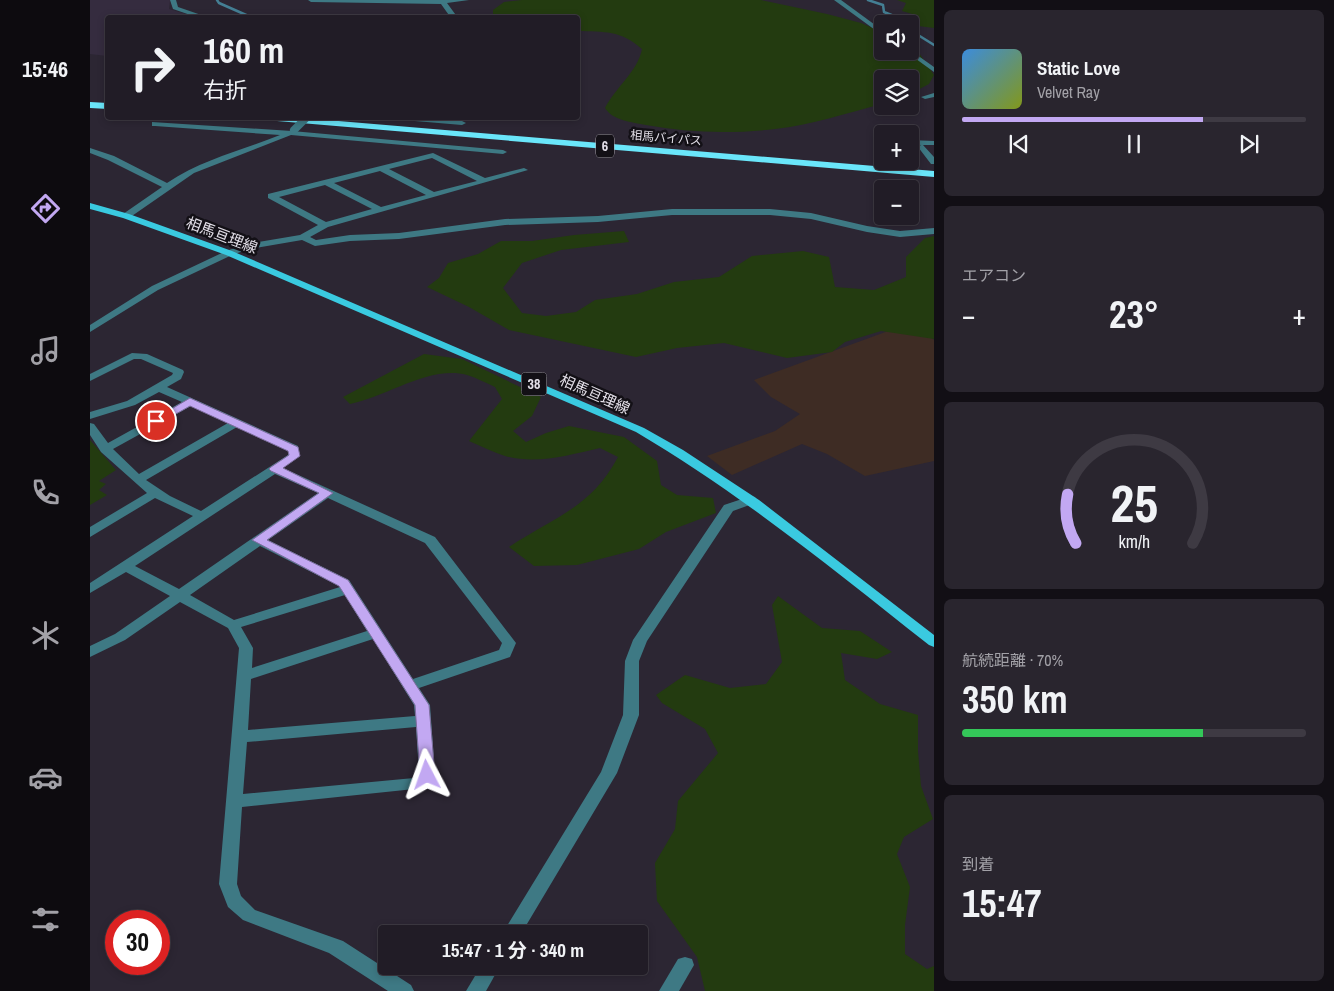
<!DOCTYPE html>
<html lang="ja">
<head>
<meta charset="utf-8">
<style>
	:root { --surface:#211c26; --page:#29252e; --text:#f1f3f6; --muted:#a2a1a7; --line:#3e3a43; --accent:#c2a8f2 }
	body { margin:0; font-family:"Archivo Narrow","Noto Sans JP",sans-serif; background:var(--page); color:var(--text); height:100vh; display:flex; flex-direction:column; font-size:19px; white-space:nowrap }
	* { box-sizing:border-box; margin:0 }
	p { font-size:16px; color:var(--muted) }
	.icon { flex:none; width:28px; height:28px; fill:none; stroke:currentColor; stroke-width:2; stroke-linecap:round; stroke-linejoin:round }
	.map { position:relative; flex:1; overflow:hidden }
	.panel { display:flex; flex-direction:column; gap:10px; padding:10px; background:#120f15; width:400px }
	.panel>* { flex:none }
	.top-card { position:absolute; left:15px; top:15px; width:475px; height:105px; border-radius:5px; box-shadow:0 2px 8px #0003,0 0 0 1px var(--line); background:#211c26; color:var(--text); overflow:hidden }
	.fabs { position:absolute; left:784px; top:15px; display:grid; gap:10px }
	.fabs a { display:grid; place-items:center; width:45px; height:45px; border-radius:5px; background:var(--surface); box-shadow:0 2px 8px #0003,0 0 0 1px var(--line); font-size:25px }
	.speed { position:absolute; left:15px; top:910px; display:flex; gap:10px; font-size:25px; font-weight:700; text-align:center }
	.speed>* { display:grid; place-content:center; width:65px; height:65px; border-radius:50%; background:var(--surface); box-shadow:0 2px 8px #0003,0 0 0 1px var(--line); line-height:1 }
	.speed .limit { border:8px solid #d22; background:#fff; color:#111 }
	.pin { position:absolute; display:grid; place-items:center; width:42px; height:42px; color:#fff; margin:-21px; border:2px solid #fff; border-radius:50%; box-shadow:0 1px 5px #0007 }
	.me { position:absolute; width:55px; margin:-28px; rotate:356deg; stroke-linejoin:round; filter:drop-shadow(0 0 4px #0008) }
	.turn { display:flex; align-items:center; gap:18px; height:105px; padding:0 15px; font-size:22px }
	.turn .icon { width:65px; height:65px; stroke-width:2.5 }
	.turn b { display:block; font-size:35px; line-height:42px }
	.big { font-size:38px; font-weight:700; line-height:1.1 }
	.panel .card { flex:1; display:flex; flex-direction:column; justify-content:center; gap:8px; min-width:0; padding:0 18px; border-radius:8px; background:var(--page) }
	.panel .dial { align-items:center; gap:0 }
	.dial svg { height:130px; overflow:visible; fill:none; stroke:var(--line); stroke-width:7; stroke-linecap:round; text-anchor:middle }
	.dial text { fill:var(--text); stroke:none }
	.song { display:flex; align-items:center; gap:15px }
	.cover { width:60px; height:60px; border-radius:8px; background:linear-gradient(135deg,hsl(210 70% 55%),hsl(70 70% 35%)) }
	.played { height:5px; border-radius:2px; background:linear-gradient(90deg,var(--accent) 70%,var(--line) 70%) }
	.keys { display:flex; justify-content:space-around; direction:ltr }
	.heat { display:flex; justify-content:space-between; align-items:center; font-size:28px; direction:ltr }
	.charge { height:8px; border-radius:4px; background:linear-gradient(90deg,#34c759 70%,var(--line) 0) }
	.trip { position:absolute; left:288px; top:925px; width:270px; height:50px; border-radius:5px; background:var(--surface); box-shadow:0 2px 8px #0003,0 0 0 1px var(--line); font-weight:700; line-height:50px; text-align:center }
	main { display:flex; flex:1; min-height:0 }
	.tab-bar { display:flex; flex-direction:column; width:90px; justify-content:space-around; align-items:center; background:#0d0b0f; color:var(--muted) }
	.tab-bar .icon { width:35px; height:35px }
	.tab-bar .current { color:var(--accent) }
	.tab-bar b { font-size:22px; color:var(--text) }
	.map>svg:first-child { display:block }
	.built { fill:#352c3f }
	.industrial { fill:#3e2c24 }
	.green { fill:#233b10 }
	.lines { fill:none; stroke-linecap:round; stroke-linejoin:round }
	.stream { stroke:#447f94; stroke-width:2.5 }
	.minor { fill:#3e7984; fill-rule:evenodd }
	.major { fill:#3acae0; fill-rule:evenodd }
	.highway { fill:#6ae6fa; fill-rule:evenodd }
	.minor-bridge { stroke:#3e7984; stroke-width:8 }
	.route { fill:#c2a8f2; stroke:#7e6d9d }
	.labels { text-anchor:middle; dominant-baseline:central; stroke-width:5; stroke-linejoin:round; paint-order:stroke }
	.far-street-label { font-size:12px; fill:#e3dfe8; stroke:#131016 }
	.shield { fill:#131016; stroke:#a5a1a9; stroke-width:1 }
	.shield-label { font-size:14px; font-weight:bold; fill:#e3dfe8 }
	.street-label { font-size:15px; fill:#e3dfe8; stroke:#131016 }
</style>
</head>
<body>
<main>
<nav class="tab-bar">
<b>15:46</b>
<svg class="icon current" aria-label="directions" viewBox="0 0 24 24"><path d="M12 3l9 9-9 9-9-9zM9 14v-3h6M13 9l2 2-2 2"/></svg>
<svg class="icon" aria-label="music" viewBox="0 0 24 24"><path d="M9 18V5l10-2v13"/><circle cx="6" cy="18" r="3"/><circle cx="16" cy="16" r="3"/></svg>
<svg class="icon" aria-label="phone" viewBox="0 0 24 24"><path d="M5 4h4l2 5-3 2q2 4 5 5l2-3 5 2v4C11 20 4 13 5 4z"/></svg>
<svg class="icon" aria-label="climate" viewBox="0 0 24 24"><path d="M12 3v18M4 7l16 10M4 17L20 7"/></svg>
<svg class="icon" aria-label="car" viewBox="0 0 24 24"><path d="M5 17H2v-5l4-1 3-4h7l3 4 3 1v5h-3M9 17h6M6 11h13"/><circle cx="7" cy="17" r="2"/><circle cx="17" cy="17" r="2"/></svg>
<svg class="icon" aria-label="filters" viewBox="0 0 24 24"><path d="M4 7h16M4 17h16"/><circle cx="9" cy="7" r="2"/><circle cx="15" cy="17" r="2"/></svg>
</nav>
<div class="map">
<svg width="844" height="991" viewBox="0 0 844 991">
	<rect width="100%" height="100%" fill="#2c2633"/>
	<!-- built -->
	<polygon class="built" points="0,0 80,0 79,9 106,17 18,18 17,56 0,54"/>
	<!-- industrial -->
	<polygon class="industrial" points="823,322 844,340 844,461 775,476 737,454 712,444 642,475 617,456 685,431 710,414 681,397 664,380"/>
	<!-- green -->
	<g class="green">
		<path d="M432,0H671L737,14L771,23L792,32V51H820V47L829,53L844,75L839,84L820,94V79H792V104C757,113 721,125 685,129C642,134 598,133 556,125C542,122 523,121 515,108C525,88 548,71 552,49C530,30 515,32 488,31V18L413,17L403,15V10L414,2Z"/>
		<polygon points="807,0 844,0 844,28 820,25 818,24 829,16 812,11 816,3"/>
		<polygon points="534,231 539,242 471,250 432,263 413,288 432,313 456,316 486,312 505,300 547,294 584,282 629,277 662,256 713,251 739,257 745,287 784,290 816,277 816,257 835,238 844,236 844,339 791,331 755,342 742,352 697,358 634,343 587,348 546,357 419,330 379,307 337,287 349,278 358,263 388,254 411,241 442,241 484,235"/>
		<path d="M334,354L372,359L451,397L442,416L423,431L436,442L456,433L479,426L534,437L567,461L571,485L587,495L623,498L626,513L576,532L549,549L487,565L444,566L419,547C464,517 501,508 528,457L510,448C479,455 446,465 415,456C403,452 391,446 379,441L412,399L405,387C396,383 387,378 377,375C339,365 297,397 260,404L253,397Z"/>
		<polygon points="0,440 26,470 9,481 16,484 9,490 17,495 0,505"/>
		<polygon points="688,596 732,628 770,631 802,652 787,659 751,653 755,680 790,704 828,715 828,751 831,786 843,819 814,837 807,854 820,887 815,925 815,954 837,969 844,966 844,991 615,991 607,957 567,901 565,863 585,829 588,801 628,753 615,729 572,703 566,695 595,675 640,688 676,684 692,662 682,605"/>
	</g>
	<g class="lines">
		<!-- stream -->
		<g class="stream">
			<polyline points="127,0 129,3 163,18"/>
			<polyline points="778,0 793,5 794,12 804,16 801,20 808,24"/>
			<polyline points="820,30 844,45"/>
		</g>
		<!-- minor -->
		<g class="minor">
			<polygon points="80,0 86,0 88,7 120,18 109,18 83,9"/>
			<polygon points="218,0 379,0 357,3 368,18 361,18 351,4 221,2"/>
			<polygon points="744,0 751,0 792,30 792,35"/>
			<polygon points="403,14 405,17 390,18 391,17"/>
			<polygon points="232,15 236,18 229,18"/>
			<polygon points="820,50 844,67 844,72 815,51 820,51"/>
			<polygon points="844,93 844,97 835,99 831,97"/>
			<polygon points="309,118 334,118 372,121 376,123 372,125 313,120"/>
			<path d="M62,122L202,131L413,150L417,152L413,154L201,135L104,173L39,218H33V214L72,187L18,160L0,153V148L24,156L77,183C113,159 151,151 190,135L65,126H62Z"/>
			<polygon points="820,140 844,141 844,145 833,145 844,157 844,164 841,164 828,147 831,145 820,144"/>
			<path d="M343,153L395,178L434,168L438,170L238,227L220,237L226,240L260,235L309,233L415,219L508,216L582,209H680L721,213L777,226L810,231L844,228V234L810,237L777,232L721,219L680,215H582L508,222L415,225L309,239L260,241L225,246L212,240L159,249L142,255L68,290L0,332V325L62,286L136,251L157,244L210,235L228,225L178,198V194ZM342,158L387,181L344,192L299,169ZM290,171L336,195L291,207L244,183ZM235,185L282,209L236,222L189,197Z"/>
			<path d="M42,353L57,354L93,370L94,372L91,379L77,387L208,446L210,456L193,468L345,537L426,643L420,657L329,688L340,705L345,775L334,788L152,807L147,884L151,896L165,910L253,941L321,985L324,991H298L239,953L153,920L138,907L129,884L149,648L138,628L90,602L35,640L0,657V646L25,634L80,596L36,572L0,593V583L103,516L65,498L0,537V527L57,493L11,452L0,435V423L4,424L18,443L92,402L69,392L45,405L0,419V412L37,401L82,375L83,373L51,359H44L0,381V374ZM101,406L138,423L49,474L23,449ZM147,427L198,451V455L111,511L80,496L56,480ZM185,474L228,493L89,589L45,566ZM238,498L335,543L412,643L409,650L323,679L259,580L178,540ZM170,546L249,586L250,587L144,620L100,595ZM255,595L277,631L162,668L163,648L151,627ZM283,639L324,705L325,716L158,730L161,679ZM326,727L329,773L324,778L153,794L157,742Z"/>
			<polygon points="661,496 665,497 667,500 665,503 643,511 557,641 549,661 549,715 527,773 431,934 412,934 511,772 533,715 535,661 543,640 634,505"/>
			<polygon points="595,957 602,959 604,965 589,991 569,991 588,959"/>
			<polygon points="391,966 410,966 396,991 376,991"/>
		</g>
		<!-- major -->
		<path class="major" d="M0,203L39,214L142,251L554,428L593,450L669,500L844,635V647L839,645C744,570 651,494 546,432L136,255L33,218L0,209Z"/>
		<!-- highway -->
		<g class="highway">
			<polygon points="0,102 18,103 18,109 0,108"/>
			<polygon points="183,118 213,118 844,171 844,177 187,121"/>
		</g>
		<!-- minor-bridge -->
		<polyline class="minor-bridge" points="204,130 216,118"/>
	</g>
	<!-- route -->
	<polygon class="route" points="100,398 208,447 210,456 193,468 243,493 177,540 258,580 339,705 345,775 342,779 337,780 332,779 330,775 325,705 249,586 162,540 229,493 181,471 179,469 181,467 199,455 198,451 100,406 70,423 66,424 61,421"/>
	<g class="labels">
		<!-- far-street labels -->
		<g class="far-street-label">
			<text transform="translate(576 138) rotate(5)">相馬バイパス</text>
		</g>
		<!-- shield labels -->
		<g class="shield">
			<rect x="506" y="134.5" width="18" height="23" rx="4"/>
			<rect x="431.5" y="372.5" width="25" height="23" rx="4"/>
		</g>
		<g class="shield-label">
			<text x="515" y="146">6</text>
			<text x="444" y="384">38</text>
		</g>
		<!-- street labels -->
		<g class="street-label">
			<text transform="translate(132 235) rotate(21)">相馬亘理線</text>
			<text transform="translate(505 394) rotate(24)">相馬亘理線</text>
		</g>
	</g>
</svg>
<div class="fabs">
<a><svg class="icon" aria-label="sound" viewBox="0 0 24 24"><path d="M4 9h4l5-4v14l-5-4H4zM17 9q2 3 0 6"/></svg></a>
<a><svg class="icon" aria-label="layers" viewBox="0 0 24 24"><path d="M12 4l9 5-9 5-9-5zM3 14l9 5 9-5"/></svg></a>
<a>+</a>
<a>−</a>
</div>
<div class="speed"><div class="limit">30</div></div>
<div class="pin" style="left:66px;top:421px;background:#d93025"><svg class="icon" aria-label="arrive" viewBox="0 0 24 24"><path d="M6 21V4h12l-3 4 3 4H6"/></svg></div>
<svg class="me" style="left:337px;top:775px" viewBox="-20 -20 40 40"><path d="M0-17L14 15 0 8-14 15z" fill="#c2a8f2" stroke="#fff" stroke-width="4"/></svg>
<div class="trip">15:47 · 1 分 · 340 m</div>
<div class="top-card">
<div class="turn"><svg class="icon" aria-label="right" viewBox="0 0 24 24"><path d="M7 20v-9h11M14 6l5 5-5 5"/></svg><div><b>160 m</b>右折</div></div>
</div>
</div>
<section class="panel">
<div class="card">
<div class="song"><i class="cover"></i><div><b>Static Love</b><p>Velvet Ray</p></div></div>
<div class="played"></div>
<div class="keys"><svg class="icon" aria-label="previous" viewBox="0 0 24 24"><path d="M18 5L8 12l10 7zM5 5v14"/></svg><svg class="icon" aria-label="pause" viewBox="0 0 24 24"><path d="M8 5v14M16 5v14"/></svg><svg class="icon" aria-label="next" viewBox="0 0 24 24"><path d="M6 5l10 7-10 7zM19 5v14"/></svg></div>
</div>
<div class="card"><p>エアコン</p>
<div class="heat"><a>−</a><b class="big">23°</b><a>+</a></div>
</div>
<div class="card dial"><svg viewBox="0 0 100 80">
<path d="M14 69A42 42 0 1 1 86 69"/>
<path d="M14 69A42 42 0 0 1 9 39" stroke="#c2a8f2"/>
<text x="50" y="56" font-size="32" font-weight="700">25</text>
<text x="50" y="72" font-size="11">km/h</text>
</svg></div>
<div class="card"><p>航続距離 · 70%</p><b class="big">350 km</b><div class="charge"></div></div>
<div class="card"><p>到着</p><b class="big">15:47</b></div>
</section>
</main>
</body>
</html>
